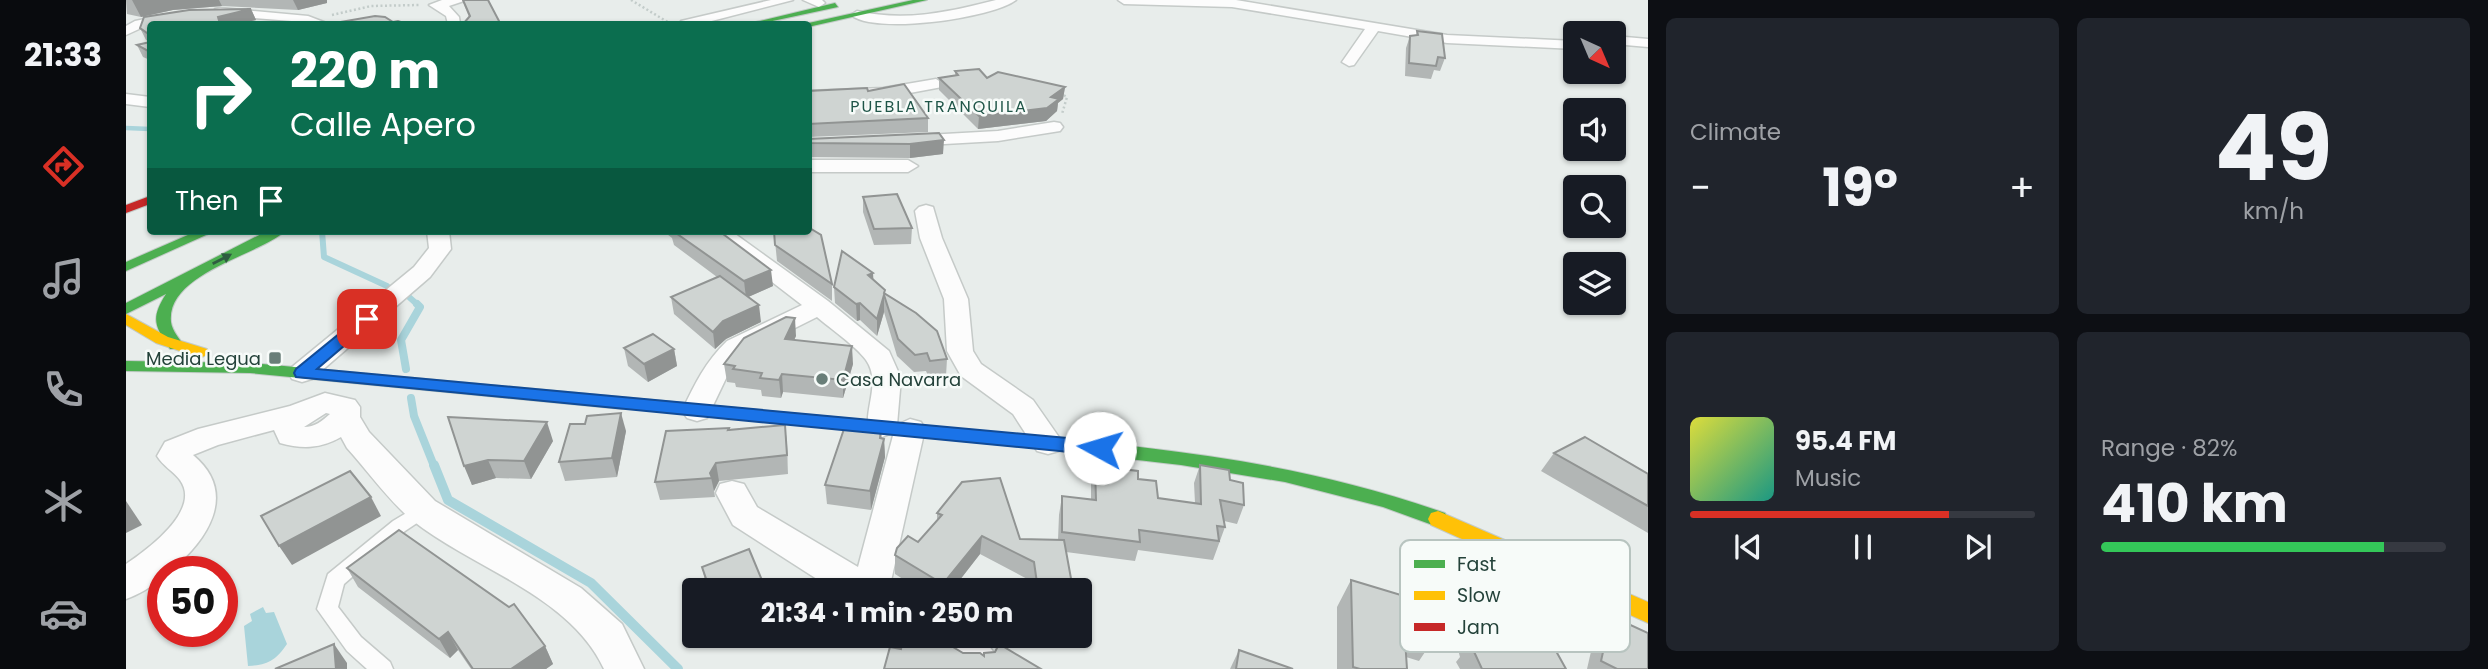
<!DOCTYPE html>
<html lang="en">
<head>
<meta charset="utf-8">
<style>
	:root { --surface:#171b24; --page:#20242c; --text:#f1f3f6; --muted:#9ea1a6; --line:#363941; --accent:#d93025 }
	body { margin:0; font-family:Poppins,sans-serif; background:var(--page); color:var(--text); height:100vh; display:flex; flex-direction:column; font-size:26px; white-space:nowrap }
	* { box-sizing:border-box; margin:0 }
	p { font-size:23px; color:var(--muted) }
	.icon { flex:none; width:38px; height:38px; fill:none; stroke:currentColor; stroke-width:2; stroke-linecap:round; stroke-linejoin:round }
	.map { position:relative; flex:1; overflow:hidden }
	.panel { display:flex; flex-direction:column; gap:18px; padding:18px; background:#0d0f14; width:840px }
	.panel>* { flex:none }
	.hud { position:absolute; left:21px; top:21px; width:665px; height:214px; border-radius:7px; box-shadow:0 2px 5px #0004; background:#0b6e4f; color:#fff; overflow:hidden }
	.needle { width:46px; rotate:136deg }
	.buttons { position:absolute; left:1437px; top:21px; display:grid; gap:14px }
	.buttons a { display:grid; place-items:center; width:63px; height:63px; border-radius:7px; background:var(--surface); box-shadow:0 2px 5px #0004; font-size:35px }
	.speed { position:absolute; left:21px; top:556px; display:flex; gap:14px; font-size:35px; font-weight:700; text-align:center }
	.speed>* { display:grid; place-content:center; width:91px; height:91px; border-radius:50%; background:var(--surface); box-shadow:0 2px 5px #0004; line-height:1 }
	.speed .limit { border:10px solid #d22; background:#fff; color:#111 }
	.pin { position:absolute; display:grid; place-items:center; width:60px; height:60px; color:#fff; margin:-30px; border-radius:14px; box-shadow:0 4px 10px #0006 }
	.me { position:absolute; width:77px; margin:-38px; rotate:276deg; stroke-linejoin:round; filter:drop-shadow(0 0 5px #0008) }
	.turn { display:flex; align-items:center; gap:24px; height:147px; padding:0 28px; font-size:32px }
	.turn .icon { width:91px; height:91px; stroke-width:2.5 }
	.turn b { display:block; font-size:49px; line-height:60px }
	.then { display:flex; align-items:center; height:66px; padding:0 28px; background:#0003; gap:14px; font-size:26px }
	.big { font-size:52px; font-weight:700; line-height:1.1 }
	.panel .card { flex:1; display:flex; flex-direction:column; justify-content:center; gap:10px; min-width:0; padding:0 24px; border-radius:10px; background:var(--page) }
	.panel .dial { align-items:center; gap:0 }
	.dial b { font-size:91px; line-height:1 }
	.song { display:flex; align-items:center; gap:21px }
	.cover { width:84px; height:84px; border-radius:10px; background:linear-gradient(135deg,hsl(60 70% 55%),hsl(170 70% 35%)) }
	.played { height:7px; border-radius:4px; background:linear-gradient(90deg,var(--accent) 75%,var(--line) 75%) }
	.keys { display:flex; justify-content:space-around; direction:ltr }
	.heat { display:flex; justify-content:space-between; align-items:center; font-size:38px; direction:ltr }
	.charge { height:10px; border-radius:5px; background:linear-gradient(90deg,#34c759 82%,var(--line) 0) }
	.panel .tiles { flex:1; display:grid; gap:18px; grid-template-columns:repeat(2,1fr) }
	.trip { position:absolute; left:556px; top:578px; width:410px; height:70px; border-radius:7px; background:var(--surface); box-shadow:0 2px 5px #0004; font-weight:700; line-height:70px; text-align:center }
	main { display:flex; flex:1; min-height:0 }
	.dock { display:flex; flex-direction:column; width:126px; justify-content:space-around; align-items:center; background:#090b0e; color:var(--muted) }
	.dock .icon { width:49px; height:49px }
	.dock .current { color:var(--accent) }
	.dock b { font-size:32px; color:var(--text) }
	.map>svg:first-child { display:block }
	.water { fill:#a9d4db }
	.lines { fill:none; stroke-linecap:round; stroke-linejoin:round }
	.stream-far3 { stroke:#a9d4db; stroke-width:4.5 }
	.stream-far2 { stroke:#a9d4db; stroke-width:6 }
	.stream-far1 { stroke:#a9d4db; stroke-width:8 }
	.stream { stroke:#a9d4db; stroke-width:10 }
	.lane-casing { stroke:#c5cac8; stroke-width:3 }
	.street-casing { stroke:#c5cac8; stroke-width:3 }
	.fast-casing { stroke:#c3cbc8; stroke-width:2 }
	.slow-casing { stroke:#c3cbc8; stroke-width:2 }
	.jam-casing { stroke:#c3cbc8; stroke-width:2 }
	.path { stroke:#c3ccca; stroke-width:2.5; stroke-dasharray:2 2.5; stroke-linecap:butt }
	.lane { fill:#fcfcfc; fill-rule:evenodd }
	.street { fill:#fcfcfc; fill-rule:evenodd }
	.fast { fill:#4caf50; fill-rule:evenodd }
	.slow { fill:#ffc107; fill-rule:evenodd }
	.jam { fill:#c62828; fill-rule:evenodd }
	.wall { fill:#b2b6b5 }
	.shaded-wall { fill:#919493 }
	.building { fill:#cfd4d2; stroke:#919493; stroke-width:2 }
	.oneway { fill:#2e5d40 }
	.route { fill:#1a73e8; stroke:#114b97; stroke-width:2 }
	.poi-dot { fill:#697e78; stroke:#f7fbf9; stroke-width:2.5 }
	.labels { text-anchor:middle; dominant-baseline:central; stroke-width:5; stroke-linejoin:round; paint-order:stroke }
	.far-neighbourhood-label { font-size:16px; letter-spacing:2px; fill:#1f5548; stroke:#f7fbf9 }
	.poi-label { font-size:18px; fill:#24423a; stroke:#f7fbf9; text-anchor:end }
	.key { fill:#f7fbf9; stroke:#b8c4c0; stroke-width:2 }
	.key-label { font-size:19px; fill:#24423a }
</style>
</head>
<body>
<main>
<nav class="dock">
<b>21:33</b>
<svg class="icon current" aria-label="directions" viewBox="0 0 24 24"><path d="M12 3l9 9-9 9-9-9zM9 14v-3h6M13 9l2 2-2 2"/></svg>
<svg class="icon" aria-label="music" viewBox="0 0 24 24"><path d="M9 18V5l10-2v13"/><circle cx="6" cy="18" r="3"/><circle cx="16" cy="16" r="3"/></svg>
<svg class="icon" aria-label="phone" viewBox="0 0 24 24"><path d="M5 4h4l2 5-3 2q2 4 5 5l2-3 5 2v4C11 20 4 13 5 4z"/></svg>
<svg class="icon" aria-label="climate" viewBox="0 0 24 24"><path d="M12 3v18M4 7l16 10M4 17L20 7"/></svg>
<svg class="icon" aria-label="car" viewBox="0 0 24 24"><path d="M5 17H2v-5l4-1 3-4h7l3 4 3 1v5h-3M9 17h6M6 11h13"/><circle cx="7" cy="17" r="2"/><circle cx="17" cy="17" r="2"/></svg>
</nav>
<div class="map">
<svg width="1522" height="669" viewBox="0 0 1522 669">
	<rect width="100%" height="100%" fill="#e8edeb"/>
	<!-- water -->
	<path class="water" d="M137,607L140,613L148,612L161,644C150,660 142,665 122,666L118,626L126,621L124,614Z"/>
	<g class="lines">
		<!-- stream-far3 -->
		<polyline class="stream-far3" points="0,128 24,129"/>
		<!-- stream-far2 -->
		<g class="stream-far2">
			<polyline points="196,231 198,257 261,286"/>
			<polyline points="283,297 293,306"/>
		</g>
		<!-- stream-far1 -->
		<g class="stream-far1">
			<polyline points="280,369 275,340 294,307 291,304"/>
			<polyline points="285,398 288,416 308,466"/>
		</g>
		<!-- stream -->
		<polyline class="stream" points="308,465 322,500 465,583 552,669"/>
		<defs>
			<polygon id="lane" points="297,503 303,505 306,510 303,515 279,531 218,584 212,607 235,637 264,662 267,669 241,669 221,651 191,609 202,574 267,521"/>
			<g id="street">
				<polygon points="316,0 341,0 323,6 333,17 334,24 322,24 320,16 303,5"/>
				<polygon points="645,0 667,0 574,24 553,24 555,21"/>
				<polygon points="677,0 696,0 699,3 693,7"/>
				<path d="M870,0H890C867,18 749,35 725,15L731,11C779,22 823,12 870,0Z"/>
				<polygon points="992,0 1110,0 1321,35 1449,41 1449,49 1321,43 1252,31 1228,65 1223,66 1216,62 1239,29 1106,7 998,4"/>
				<polygon points="94,8 182,16 203,24 89,15 89,9"/>
				<polygon points="49,13 55,17 54,20 24,24 0,35 0,26 9,21"/>
				<polygon points="1488,36 1522,39 1522,47 1488,44"/>
				<polygon points="810,79 818,84 816,87 757,98 682,101 682,91 757,88"/>
				<polygon points="0,94 24,97 24,107 0,104"/>
				<polygon points="928,122 934,123 937,127 934,131 872,141 783,146 774,141 783,136 872,131"/>
				<polygon points="682,160 782,160 792,166 782,172 682,172"/>
				<polygon points="800,205 807,207 816,238 842,299 847,351 855,364 907,400 937,443 933,451 922,454 911,451 887,414 835,376 821,351 818,299 794,238 789,211 793,207"/>
				<polygon points="301,231 323,231 325,249 304,277 186,379 176,382 166,379 162,373 166,367 288,267 303,248"/>
				<path d="M580,231H605L702,301L763,351L775,378L771,425L784,419L795,422L799,429L763,590H708L607,525L590,493L594,484L606,481L618,484L631,507L732,567L768,432L756,437L745,434C734,415 757,384 740,360C730,346 705,329 691,317L619,353L604,370L581,418L571,421L561,418L556,411C568,385 580,361 601,341L676,305Z"/>
				<path d="M199,393L229,400L234,407V417L243,432L309,501L455,588L496,624L518,669H478C444,595 346,568 286,520C262,500 242,471 221,448L215,437C194,449 176,449 154,443L148,430L92,445L67,455C114,494 80,542 43,572H37V577C25,587 14,594 0,599V564C21,550 76,510 54,480C47,471 37,466 31,456L39,442L72,429L164,406ZM200,413L204,414C196,421 189,427 178,427Z"/>
				<path d="M795,635C823,635 856,627 870,657L864,669H835L800,647Z"/>
			</g>
			<g id="fast">
				<polygon points="787,0 801,0 682,27 682,24 678,24"/>
				<polygon points="709,3 712,7 633,24 621,24"/>
				<polygon points="71,231 89,231 0,271 0,262"/>
				<path d="M141,231H159C134,255 40,273 45,322C46,331 54,339 58,346L56,349H44C29,326 24,319 40,294L0,314V303Z"/>
				<polygon points="0,361 124,363 496,397 502,399 505,403 502,407 496,409 124,373 0,371"/>
				<path d="M897,435C1046,449 1177,463 1319,513L1322,519L1319,525L1312,527L1257,507L1159,482L1055,465L890,446L888,441L890,436Z"/>
			</g>
			<g id="slow">
				<polygon points="0,314 42,337 81,349 83,353 75,358 30,343 0,325"/>
				<polygon points="496,397 897,435 904,436 906,441 904,446 897,447 490,407 487,403 490,399"/>
				<polygon points="1312,511 1522,602 1522,623 1305,525 1302,519 1305,513"/>
			</g>
			<polygon id="jam" points="24,196 24,204 0,213 0,205"/>
		</defs>
		<!-- lane casing -->
		<use href="#lane" class="lane-casing"/>
		<!-- street casing -->
		<use href="#street" class="street-casing"/>
		<!-- fast casing -->
		<use href="#fast" class="fast-casing"/>
		<!-- slow casing -->
		<use href="#slow" class="slow-casing"/>
		<!-- jam casing -->
		<use href="#jam" class="jam-casing"/>
		<!-- path -->
		<g class="path">
			<polyline points="505,0 545,24"/>
			<polyline points="206,15 245,6 294,5"/>
			<polyline points="934,93 941,97 936,114"/>
		</g>
		<!-- lane -->
		<use href="#lane" class="lane"/>
		<!-- street -->
		<use href="#street" class="street"/>
		<!-- fast -->
		<use href="#fast" class="fast"/>
		<!-- slow -->
		<use href="#slow" class="slow"/>
		<!-- jam -->
		<use href="#jam" class="jam"/>
	</g>
	<!-- wall -->
	<g class="wall">
		<polygon points="0,0 201,0 201,3 172,10 96,6 47,10 15,17 1,14"/>
		<polygon points="336,0 362,0 374,24 337,24 343,17"/>
		<polygon points="125,9 130,20 112,24 24,24 24,60 17,57 11,45 24,42 20,40 14,28 18,17 63,10"/>
		<polygon points="1291,31 1319,58 1314,71 1308,70 1305,79 1279,76 1280,48 1284,36 1290,35"/>
		<polygon points="829,71 861,78 939,87 937,99 932,103 931,111 920,121 852,129 813,90 813,78 829,75"/>
		<polygon points="682,91 742,91 802,118 802,132 682,137"/>
		<polygon points="813,133 817,154 784,158 682,157 682,139"/>
		<polygon points="737,197 786,228 785,244 748,245 737,212"/>
		<polygon points="537,231 593,231 647,286 622,297 635,322 600,339 589,349 548,314 545,297 591,277 548,245 546,238"/>
		<polygon points="648,231 706,284 706,301 651,261"/>
		<polygon points="748,280 759,290 759,293 821,359 820,376 803,378 800,371 788,372 771,356 758,312 751,336 734,320 731,321 709,303 708,287"/>
		<polygon points="670,336 668,340 727,364 717,398 657,392 655,398 636,396 635,390 610,387 609,383 601,382 598,364"/>
		<polygon points="498,348 548,349 551,366 522,382 502,366"/>
		<polygon points="322,417 427,441 405,479 370,478 346,485"/>
		<polygon points="659,425 662,474 593,481 588,491 589,497 534,500 529,482 603,430"/>
		<polygon points="500,431 491,477 439,481 433,462"/>
		<polygon points="756,438 758,439 759,457 745,510 701,504 699,485"/>
		<polygon points="1428,453 1522,474 1522,533 1415,471"/>
		<polygon points="1074,465 1104,480 1118,505 1111,524 1098,521 1099,527 1087,560 1012,550 1009,561 940,552 946,584 945,590 906,590 905,581 854,554 826,590 794,590 769,574 769,555 792,542 811,521 811,513 894,539 932,540 933,515 936,496 965,499 965,484 969,466 1012,479 1032,498 1069,503 1068,483"/>
		<polygon points="576,567 640,590 581,590"/>
		<polygon points="221,568 419,646 427,664 420,669 345,669 332,650 324,658 232,587"/>
		<polygon points="1328,572 1426,636 1423,639 1440,669 1334,669 1330,662 1334,657 1316,591"/>
		<polygon points="1225,580 1311,634 1293,661 1280,657 1281,669 1211,669 1211,607"/>
		<polygon points="1485,616 1522,669 1461,669 1469,634"/>
		<polygon points="1113,650 1167,669 1104,669"/>
	</g>
	<!-- shaded-wall -->
	<g class="shaded-wall">
		<polygon points="6,0 93,0 96,6 47,10 15,17"/>
		<polygon points="167,0 201,0 201,3 172,10"/>
		<polygon points="125,9 130,20 112,24 94,24 92,17"/>
		<polygon points="939,87 937,99 932,103 931,111 920,121 852,129 853,116 925,97"/>
		<polygon points="818,140 817,154 784,158 784,144"/>
		<polygon points="645,270 647,286 620,298 618,281"/>
		<polygon points="747,273 748,289 742,275"/>
		<polygon points="758,295 758,312 751,336 751,319"/>
		<polygon points="734,303 734,320 731,321 730,304"/>
		<polygon points="633,305 635,322 600,339 589,349 587,332 597,321"/>
		<polygon points="669,318 670,336 660,357 659,339"/>
		<polygon points="726,346 727,364 717,398 717,380"/>
		<polygon points="548,349 551,366 522,382 518,364"/>
		<polygon points="656,374 657,392 655,398 653,380"/>
		<polygon points="495,413 500,431 491,477 486,458"/>
		<polygon points="421,422 427,441 405,479 398,461"/>
		<polygon points="659,425 661,444 662,474 661,455"/>
		<polygon points="755,429 756,447 758,439 759,457 745,510 744,491"/>
		<polygon points="362,460 370,478 346,485 338,466"/>
		<polygon points="590,463 593,481 588,491 584,473"/>
		<polygon points="245,497 255,516 166,565 153,546"/>
		<polygon points="0,501 16,525 0,533"/>
		<polygon points="856,536 854,554 826,590 816,590 817,584"/>
		<polygon points="322,632 332,650 324,658 313,639"/>
		<polygon points="208,644 221,663 221,669 210,669"/>
		<polygon points="419,646 427,664 420,669 385,669"/>
	</g>
	<!-- building -->
	<g class="building">
		<polygon points="337,0 362,0 373,21 373,24 337,24 344,16"/>
		<polygon points="125,9 92,17 94,24 24,24 24,35 14,28 18,17 63,10"/>
		<polygon points="249,16 259,17 267,22 272,21 281,24 203,24"/>
		<polygon points="1291,31 1316,34 1319,58 1312,57 1310,66 1283,63 1284,36 1292,35"/>
		<polygon points="24,42 24,52 11,45"/>
		<polygon points="853,69 861,78 872,72 939,87 925,97 933,99 921,108 853,116 813,78 832,75 829,71"/>
		<polygon points="778,84 802,118 682,124 682,91 741,88 742,91"/>
		<polygon points="813,133 818,140 784,144 682,143 682,139"/>
		<polygon points="771,194 786,228 748,229 737,197"/>
		<polygon points="682,227 695,235 706,284 649,245 648,231 682,231"/>
		<polygon points="547,231 593,231 645,270 618,281"/>
		<polygon points="716,251 747,273 742,275 759,290 758,293 790,313 811,331 821,359 804,361 801,353 789,355 772,339 758,295 751,319 734,303 730,304 708,287"/>
		<polygon points="594,276 633,305 597,321 587,332 545,297"/>
		<polygon points="660,317 669,318 659,339 726,346 717,380 656,374 653,380 634,378 636,373 607,369 609,366 598,364 618,338"/>
		<polygon points="527,334 548,349 518,364 498,348"/>
		<polygon points="495,413 486,458 433,462 444,424 459,424 461,416"/>
		<polygon points="322,417 421,422 398,461 362,460 338,466"/>
		<polygon points="659,425 661,455 590,463 584,473 586,478 529,482 540,431 603,428 602,430"/>
		<polygon points="719,426 755,429 754,438 758,439 744,491 699,485"/>
		<polygon points="1459,437 1522,474 1522,506 1428,453"/>
		<polygon points="1074,465 1103,470 1104,480 1117,483 1118,505 1094,500 1099,527 1091,526 1093,541 1013,530 1014,542 936,532 936,496 970,500 969,466 1012,471 1012,479 1030,481 1032,498 1075,504"/>
		<polygon points="224,471 245,497 153,546 135,516"/>
		<polygon points="874,478 894,539 938,540 946,584 911,583 908,562 856,536 817,584 769,555 771,548 782,536 792,542 816,515 811,513 836,482"/>
		<polygon points="273,530 383,607 388,604 419,646 385,669 347,669 322,632 313,639 221,568"/>
		<polygon points="623,549 640,590 584,590 576,567"/>
		<polygon points="1328,572 1408,590 1426,636 1420,633 1440,669 1356,669 1344,643 1349,644"/>
		<polygon points="1225,580 1308,605 1311,634 1278,624 1281,669 1234,669 1227,667"/>
		<polygon points="1485,616 1522,633 1522,669 1491,669 1475,661"/>
		<polygon points="778,635 793,638 793,635 807,635 837,653 854,653 858,656 858,653 869,652 873,644 915,669 758,669 764,647 775,649"/>
		<polygon points="208,644 210,669 149,669"/>
		<polygon points="1113,650 1167,669 1110,669"/>
	</g>
	<!-- one-way arrows -->
	<defs><path id="oneway-solid" d="M-6-.8H1V-3.2L6.5 0L1 3.2V.8H-6Z" transform="scale(1.75)"/></defs>
	<use class="oneway" href="#oneway-solid" transform="translate(96 259) rotate(-27)"/>
	<!-- route -->
	<polygon class="route" points="241,315 246,316 248,319 246,322 191,369 974,441 981,443 984,448 981,453 974,455 170,377 168,373 170,369 235,316"/>
	<!-- markers -->
	<g class="poi-dot">
		<rect x="142" y="351" width="14" height="14" rx="3.5"/>
		<circle cx="696" cy="379" r="7"/>
	</g>
	<g class="labels">
		<!-- far-neighbourhood labels -->
		<g class="far-neighbourhood-label">
			<text x="813" y="106">PUEBLA TRANQUILA</text>
		</g>
		<!-- poi labels -->
		<g class="poi-label">
			<text x="135" y="358">Media Legua</text>
			<text x="710" y="379" text-anchor="start">Casa Navarra</text>
		</g>
	</g>
	<!-- legend -->
	<rect x="1274" y="540" width="230" height="112" rx="10" class="key"/>
	<rect x="1288" y="560" width="31" height="8" fill="#4caf50"/>
	<rect x="1288" y="591" width="31" height="9" fill="#ffc107"/>
	<rect x="1288" y="623" width="31" height="8" fill="#c62828"/>
	<g class="key-label">
		<text x="1331" y="571">Fast</text>
		<text x="1331" y="602">Slow</text>
		<text x="1331" y="634">Jam</text>
	</g>
</svg>
<div class="buttons">
<a><svg class="needle" viewBox="-14 -14 28 28"><path d="M0-13l5 13h-10z" fill="#e53935"/><path d="M0 13l5-13h-10z" fill="#9ea1a6"/></svg></a>
<a><svg class="icon" aria-label="sound" viewBox="0 0 24 24"><path d="M4 9h4l5-4v14l-5-4H4zM17 9q2 3 0 6"/></svg></a>
<a><svg class="icon" aria-label="search" viewBox="0 0 24 24"><circle cx="10" cy="10" r="6"/><path d="M15 15l6 6"/></svg></a>
<a><svg class="icon" aria-label="layers" viewBox="0 0 24 24"><path d="M12 4l9 5-9 5-9-5zM3 14l9 5 9-5"/></svg></a>
</div>
<div class="speed"><div class="limit">50</div></div>
<div class="pin" style="left:241px;top:319px;background:#d93025"><svg class="icon" aria-label="arrive" viewBox="0 0 24 24"><path d="M6 21V4h12l-3 4 3 4H6"/></svg></div>
<svg class="me" style="left:974px;top:448px" viewBox="-20 -20 40 40"><circle r="19" fill="#fff"/><path d="M0-13L10 11 0 6-10 11z" fill="#1a73e8"/></svg>
<div class="trip">21:34 · 1 min · 250 m</div>
<div class="hud">
<div class="turn"><svg class="icon" aria-label="right" viewBox="0 0 24 24"><path d="M7 20v-9h11M14 6l5 5-5 5"/></svg><div><b>220 m</b>Calle Apero</div></div>
<div class="then">Then<svg class="icon" aria-label="arrive" viewBox="0 0 24 24"><path d="M6 21V4h12l-3 4 3 4H6"/></svg></div>
</div>
</div>
<section class="panel">
<div class="tiles">
<div class="card"><p>Climate</p>
<div class="heat"><a>−</a><b class="big">19°</b><a>+</a></div>
</div>
<div class="card dial"><b>49</b><p>km/h</p></div>
<div class="card">
<div class="song"><i class="cover"></i><div><b>95.4 FM</b><p>Music</p></div></div>
<div class="played"></div>
<div class="keys"><svg class="icon" aria-label="previous" viewBox="0 0 24 24"><path d="M18 5L8 12l10 7zM5 5v14"/></svg><svg class="icon" aria-label="pause" viewBox="0 0 24 24"><path d="M8 5v14M16 5v14"/></svg><svg class="icon" aria-label="next" viewBox="0 0 24 24"><path d="M6 5l10 7-10 7zM19 5v14"/></svg></div>
</div>
<div class="card"><p>Range · 82%</p><b class="big">410 km</b><div class="charge"></div></div>
</div>
</section>
</main>
</body>
</html>
